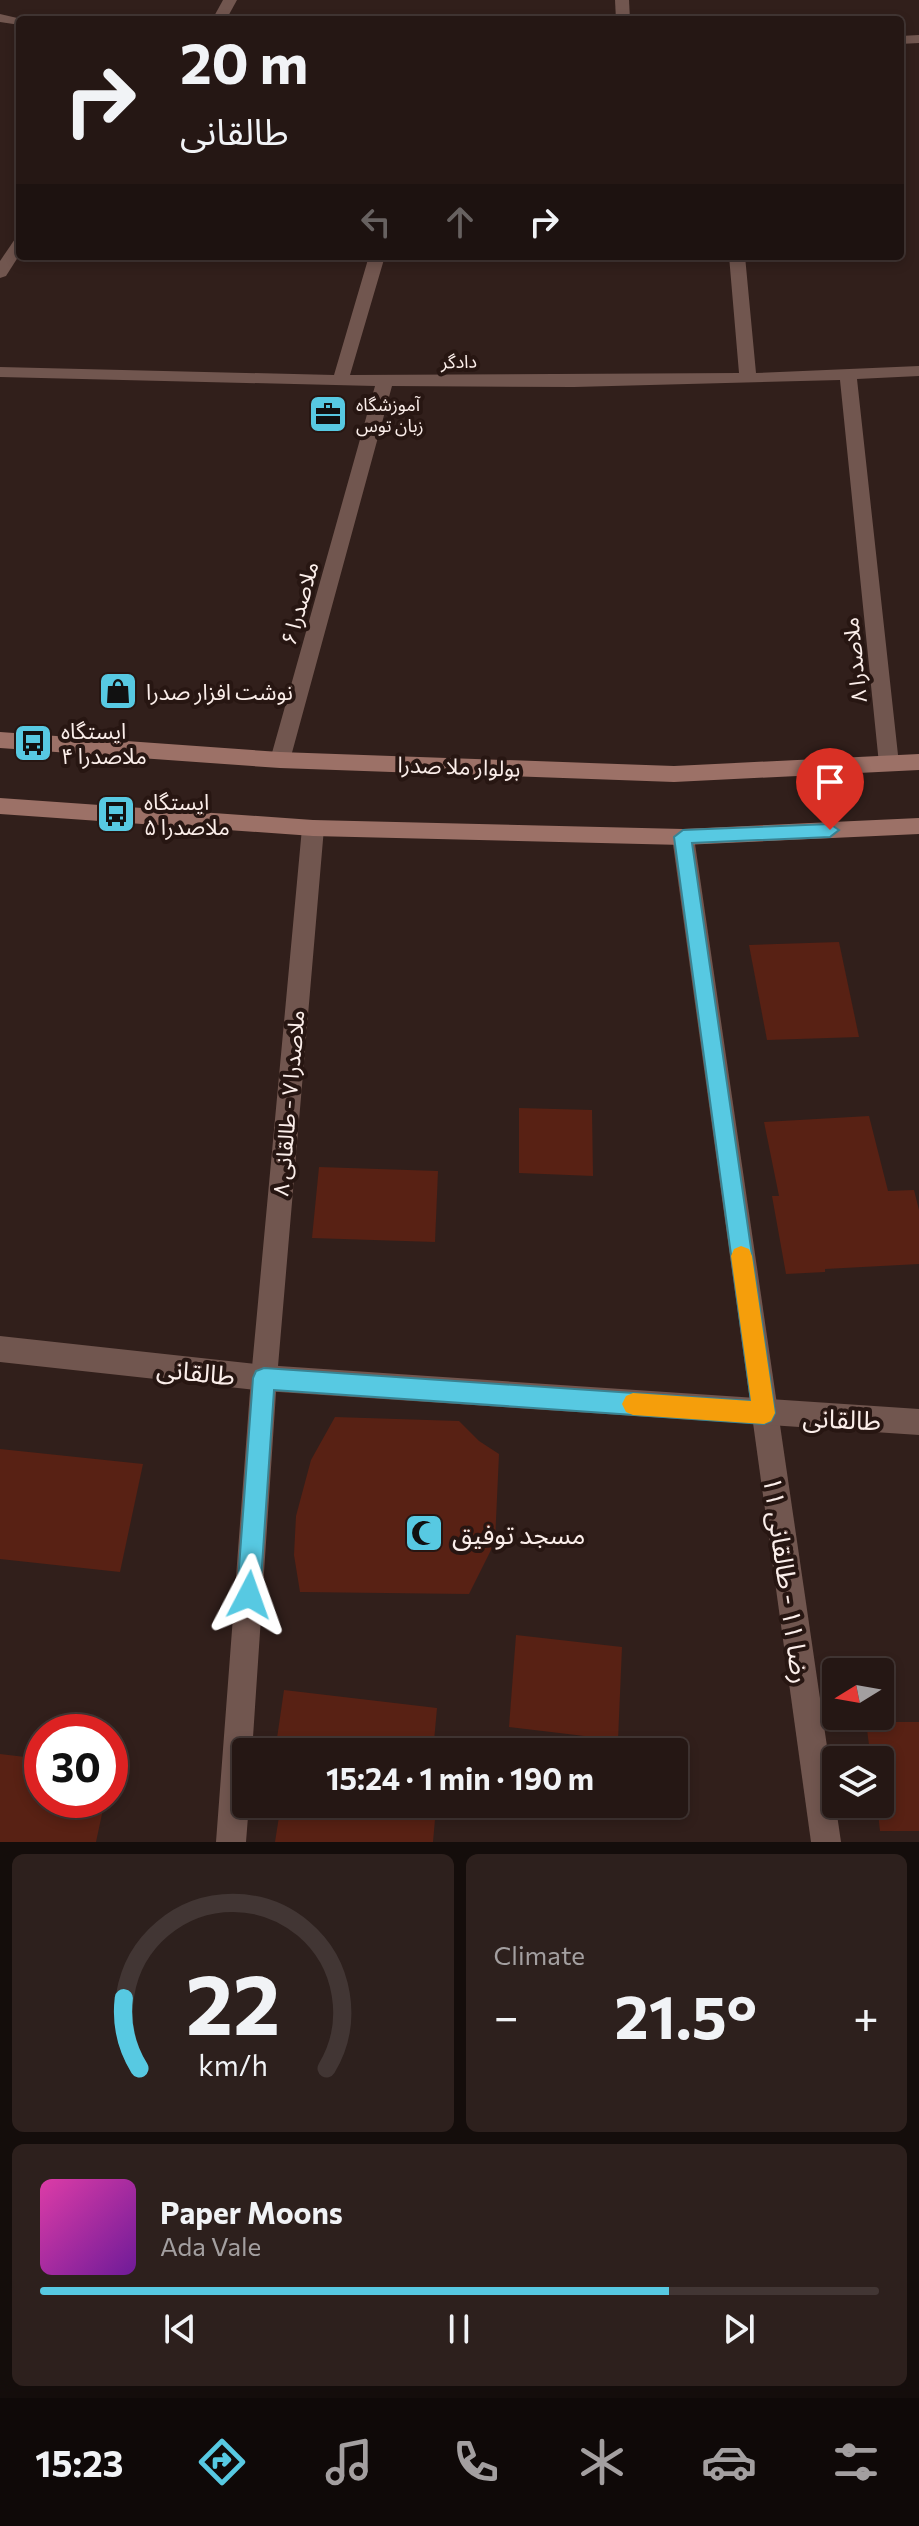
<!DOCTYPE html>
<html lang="en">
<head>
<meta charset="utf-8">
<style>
	:root { --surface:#251714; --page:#2d201d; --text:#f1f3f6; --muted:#a39fa0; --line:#423634; --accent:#57c9e2 }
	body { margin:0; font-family:Commissioner,"Noto Sans Arabic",sans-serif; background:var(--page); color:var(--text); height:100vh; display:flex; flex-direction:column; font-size:30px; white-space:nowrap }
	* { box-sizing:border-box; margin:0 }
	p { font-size:26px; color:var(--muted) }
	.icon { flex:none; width:44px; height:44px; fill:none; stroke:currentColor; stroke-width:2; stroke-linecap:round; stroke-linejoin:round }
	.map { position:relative; height:1842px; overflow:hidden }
	.side { display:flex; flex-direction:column; gap:12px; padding:12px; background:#140d0b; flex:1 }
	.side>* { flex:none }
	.banner { position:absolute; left:16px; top:16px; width:888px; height:244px; border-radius:8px; box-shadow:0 4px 12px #0003,0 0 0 2px var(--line); background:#251714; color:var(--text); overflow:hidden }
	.needle { width:52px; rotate:259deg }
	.buttons { position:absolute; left:822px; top:1658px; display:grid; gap:16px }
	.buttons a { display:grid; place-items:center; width:72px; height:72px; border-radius:8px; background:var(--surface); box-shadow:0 4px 12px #0003,0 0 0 2px var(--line); font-size:40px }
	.speed { position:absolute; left:24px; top:1714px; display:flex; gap:16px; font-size:40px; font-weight:700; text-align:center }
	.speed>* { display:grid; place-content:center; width:104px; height:104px; border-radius:50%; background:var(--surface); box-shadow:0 4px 12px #0003,0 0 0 2px var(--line); line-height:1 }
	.speed .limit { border:12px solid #d22; background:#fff; color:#111 }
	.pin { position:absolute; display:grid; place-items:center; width:68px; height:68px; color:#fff; margin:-82px -34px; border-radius:50% 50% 50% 0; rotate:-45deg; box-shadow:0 0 8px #0007 }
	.pin .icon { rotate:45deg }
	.me { position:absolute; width:88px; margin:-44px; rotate:4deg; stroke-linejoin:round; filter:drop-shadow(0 0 6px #0008) }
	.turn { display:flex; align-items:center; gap:28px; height:168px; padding:0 32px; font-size:36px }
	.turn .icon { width:104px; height:104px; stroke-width:2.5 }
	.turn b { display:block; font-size:56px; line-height:68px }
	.lanes { display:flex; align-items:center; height:76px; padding:0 32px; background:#0003; justify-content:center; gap:40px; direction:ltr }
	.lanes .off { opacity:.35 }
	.big { font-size:60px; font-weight:700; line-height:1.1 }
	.side .tile { flex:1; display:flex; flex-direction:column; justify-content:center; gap:12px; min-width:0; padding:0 28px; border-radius:12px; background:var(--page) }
	.side .dial { align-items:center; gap:0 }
	.dial svg { height:208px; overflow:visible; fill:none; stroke:var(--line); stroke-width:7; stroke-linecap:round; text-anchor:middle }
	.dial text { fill:var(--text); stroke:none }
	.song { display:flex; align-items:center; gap:24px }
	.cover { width:96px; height:96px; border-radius:12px; background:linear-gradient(135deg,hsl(320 70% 55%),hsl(280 70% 35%)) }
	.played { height:8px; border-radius:4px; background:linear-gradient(90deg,var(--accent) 75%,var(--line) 75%) }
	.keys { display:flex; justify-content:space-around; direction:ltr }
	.heat { display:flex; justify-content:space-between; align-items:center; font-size:44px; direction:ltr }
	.side .tiles { flex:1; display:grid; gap:12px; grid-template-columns:1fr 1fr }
	.tile:last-child { grid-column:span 2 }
	.trip { position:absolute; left:232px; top:1738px; width:456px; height:80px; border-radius:8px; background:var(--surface); box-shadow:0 4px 12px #0003,0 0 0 2px var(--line); font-weight:700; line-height:80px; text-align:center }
	.dock { display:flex; height:128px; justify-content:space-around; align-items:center; background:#0f0908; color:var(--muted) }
	.dock .icon { width:56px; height:56px }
	.dock .on { color:var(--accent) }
	.dock b { font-size:36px; color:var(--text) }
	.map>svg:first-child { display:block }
	.building { fill:#582114 }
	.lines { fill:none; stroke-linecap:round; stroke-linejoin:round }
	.minor { fill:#71564f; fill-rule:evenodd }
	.tertiary { fill:#71564f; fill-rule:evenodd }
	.secondary { fill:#9c7167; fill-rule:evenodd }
	.route { fill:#57c9e2; stroke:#398393; stroke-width:2 }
	.slow { fill:#f59e0b }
	.labels { text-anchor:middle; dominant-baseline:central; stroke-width:8; stroke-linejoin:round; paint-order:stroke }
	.far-street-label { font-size:18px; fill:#fbeeea; stroke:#271612 }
	.far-poi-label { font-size:18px; fill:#fbeeea; stroke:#271612; text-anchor:start }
	.street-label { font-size:22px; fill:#fbeeea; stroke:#271612 }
	.poi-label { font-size:22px; fill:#fbeeea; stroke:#271612; text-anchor:start }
	.near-street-label { font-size:26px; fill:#fbeeea; stroke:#271612 }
	.near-poi-label { font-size:26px; fill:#fbeeea; stroke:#271612; text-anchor:start }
</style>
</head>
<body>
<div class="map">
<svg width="919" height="1842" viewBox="0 0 919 1842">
	<rect width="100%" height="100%" fill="#311f1b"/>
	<!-- building -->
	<g class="building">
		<polygon points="839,942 859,1037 767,1040 749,945"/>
		<polygon points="519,1108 592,1110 593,1176 519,1173"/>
		<polygon points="869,1116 888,1191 914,1190 919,1210 919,1264 825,1269 825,1272 786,1274 772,1196 779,1196 764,1122"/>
		<polygon points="319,1167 438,1171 435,1242 312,1238"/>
		<polygon points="335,1417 459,1421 479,1441 499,1454 495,1542 469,1594 300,1592 294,1555 296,1516 311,1460"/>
		<polygon points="0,1449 143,1464 120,1572 0,1559"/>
		<polygon points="516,1635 622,1647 618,1740 509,1727"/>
		<polygon points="284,1690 437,1708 433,1752 275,1752"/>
		<polygon points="866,1722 919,1722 919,1831 880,1831 877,1804 880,1804 880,1760 871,1760"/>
		<polygon points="0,1754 42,1759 42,1800 105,1800 96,1842 0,1842"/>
		<polygon points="281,1804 428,1804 428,1807 436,1808 433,1842 275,1842"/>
	</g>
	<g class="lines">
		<!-- minor -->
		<g class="minor">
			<polygon points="223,0 237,0 226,20 212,20"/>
			<polygon points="615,0 629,0 630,20 616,20"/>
			<polygon points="20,237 20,254 6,276 0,278 0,261 15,239"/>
			<polygon points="369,256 385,256 350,375 739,373 729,256 745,256 756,373 919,366 919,376 857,379 899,764 896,770 882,770 879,764 840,380 574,387 392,386 290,760 287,766 273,766 270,760 375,386 0,377 0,367 334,375"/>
			<polygon points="313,820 320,822 324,828 277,1378 252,1752 246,1752 246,1804 249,1804 246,1842 216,1842 251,1378 302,828 306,822"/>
			<polygon points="683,829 690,831 694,837 841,1842 811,1842 672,837 676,831"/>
		</g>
		<!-- tertiary -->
		<g class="tertiary">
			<polygon points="0,14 26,20 20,20 20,25 0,22"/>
			<polygon points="919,35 919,43 900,44 900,36"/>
			<polygon points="0,1336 264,1365 919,1409 919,1435 264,1391 0,1362"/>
		</g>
		<!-- secondary -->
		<g class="secondary">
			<polygon points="0,732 280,752 674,766 919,754 919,770 674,782 280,768 0,748"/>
			<polygon points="0,798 313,820 683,829 919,818 919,834 683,845 313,836 0,814"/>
		</g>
	</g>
	<!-- route -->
	<polygon class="route" points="830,824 839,830 830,837 692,843 775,1413 771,1421 764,1424 274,1390 260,1595 257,1603 249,1607 240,1603 237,1595 253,1378 256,1371 264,1368 751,1401 674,837 683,830"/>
	<!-- slow -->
	<polygon class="slow" points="741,1246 749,1249 752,1256 775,1413 771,1421 764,1424 633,1415 626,1412 622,1404 626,1396 633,1393 751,1401 731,1256 734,1249"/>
	<!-- icons -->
	<defs>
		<symbol id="office-square" viewBox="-11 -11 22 22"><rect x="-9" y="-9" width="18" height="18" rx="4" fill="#57c9e2" stroke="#271612"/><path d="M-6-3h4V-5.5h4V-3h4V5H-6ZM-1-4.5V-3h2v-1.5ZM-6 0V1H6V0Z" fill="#111"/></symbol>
		<symbol id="shop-square" viewBox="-11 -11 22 22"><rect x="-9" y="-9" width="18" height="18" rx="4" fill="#57c9e2" stroke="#271612"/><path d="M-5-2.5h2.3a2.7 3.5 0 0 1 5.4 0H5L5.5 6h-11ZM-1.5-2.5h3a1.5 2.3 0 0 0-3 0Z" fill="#111"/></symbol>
		<symbol id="bus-square" viewBox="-11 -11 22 22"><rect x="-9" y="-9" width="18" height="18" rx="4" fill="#57c9e2" stroke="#271612"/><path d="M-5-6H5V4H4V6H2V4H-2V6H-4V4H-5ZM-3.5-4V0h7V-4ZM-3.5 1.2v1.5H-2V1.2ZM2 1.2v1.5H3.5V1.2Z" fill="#111"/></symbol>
		<symbol id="mosque-square" viewBox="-11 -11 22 22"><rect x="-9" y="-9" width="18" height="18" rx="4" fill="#57c9e2" stroke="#271612"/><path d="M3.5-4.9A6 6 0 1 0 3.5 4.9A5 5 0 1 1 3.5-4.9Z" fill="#111"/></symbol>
	</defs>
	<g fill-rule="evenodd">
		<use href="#office-square" x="306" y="392" width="44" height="44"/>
		<use href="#shop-square" x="96" y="669" width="44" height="44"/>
		<use href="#bus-square" x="11" y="721" width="44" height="44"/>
		<use href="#bus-square" x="94" y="792" width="44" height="44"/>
		<use href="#mosque-square" x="402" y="1511" width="44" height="44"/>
	</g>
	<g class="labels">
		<!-- far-street labels -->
		<g class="far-street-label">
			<text transform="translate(459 361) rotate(-1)">دادگر</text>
		</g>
		<!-- far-poi labels -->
		<g class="far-poi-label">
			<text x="356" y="404">آموزشگاه<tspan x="356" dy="21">زبان توس</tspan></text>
		</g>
		<!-- street labels -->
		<g class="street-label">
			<text transform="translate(299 603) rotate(-74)">ملاصدرا ۶</text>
			<text transform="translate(854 660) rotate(-96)">ملاصدرا ۸</text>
			<text transform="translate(459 766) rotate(2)">بولوار ملا صدرا</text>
			<text transform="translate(288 1103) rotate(-85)">ملاصدرا ۷ - طالقانی ۸</text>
		</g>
		<!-- poi labels -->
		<g class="poi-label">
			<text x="146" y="691">نوشت افزار صدرا</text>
			<text x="61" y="730">ایستگاه<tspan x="61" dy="25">ملاصدرا ۴</tspan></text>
			<text x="144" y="801">ایستگاه<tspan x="144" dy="25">ملاصدرا ۵</tspan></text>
		</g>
		<!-- near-street labels -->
		<g class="near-street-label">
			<text transform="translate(196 1371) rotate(6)">طالقانی</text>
			<text transform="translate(842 1418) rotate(3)">طالقانی</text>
			<text transform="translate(788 1580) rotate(82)">رضا ۱۱ - طالقانی ۱۱</text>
		</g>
		<!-- near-poi labels -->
		<g class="near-poi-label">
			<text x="452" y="1533">مسجد توفیق</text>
		</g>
	</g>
</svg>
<div class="buttons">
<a><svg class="needle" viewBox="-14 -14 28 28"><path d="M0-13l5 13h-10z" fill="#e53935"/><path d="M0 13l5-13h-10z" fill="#a39fa0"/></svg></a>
<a><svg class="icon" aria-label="layers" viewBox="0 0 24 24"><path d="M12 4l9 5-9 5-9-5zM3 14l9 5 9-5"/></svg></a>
</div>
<div class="speed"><div class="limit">30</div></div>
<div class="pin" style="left:830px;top:830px;background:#d93025"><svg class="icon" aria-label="arrive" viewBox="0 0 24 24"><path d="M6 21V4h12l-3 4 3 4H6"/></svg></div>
<svg class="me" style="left:249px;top:1595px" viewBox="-20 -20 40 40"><path d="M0-17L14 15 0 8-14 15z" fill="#57c9e2" stroke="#fff" stroke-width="4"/></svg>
<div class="trip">15:24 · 1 min · 190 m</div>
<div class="banner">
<div class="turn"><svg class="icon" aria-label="right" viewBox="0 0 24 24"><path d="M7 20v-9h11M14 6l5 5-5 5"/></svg><div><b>20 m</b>طالقانی</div></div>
<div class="lanes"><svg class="icon off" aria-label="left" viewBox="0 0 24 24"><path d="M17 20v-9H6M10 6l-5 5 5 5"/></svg><svg class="icon off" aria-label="ahead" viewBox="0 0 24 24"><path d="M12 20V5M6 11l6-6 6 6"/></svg><svg class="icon" aria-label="right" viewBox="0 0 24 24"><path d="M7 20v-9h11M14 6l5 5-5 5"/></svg></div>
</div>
</div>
<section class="side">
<div class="tiles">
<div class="tile dial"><svg viewBox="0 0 100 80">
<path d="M14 69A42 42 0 1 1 86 69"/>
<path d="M14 69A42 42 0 0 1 8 42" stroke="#57c9e2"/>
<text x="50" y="56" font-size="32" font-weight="700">22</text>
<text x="50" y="72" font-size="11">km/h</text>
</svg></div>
<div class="tile"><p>Climate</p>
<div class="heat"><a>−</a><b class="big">21.5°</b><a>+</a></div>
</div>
<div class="tile">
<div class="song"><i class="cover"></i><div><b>Paper Moons</b><p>Ada Vale</p></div></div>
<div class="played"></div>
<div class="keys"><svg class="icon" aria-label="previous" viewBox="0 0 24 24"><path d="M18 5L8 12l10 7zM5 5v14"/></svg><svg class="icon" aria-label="pause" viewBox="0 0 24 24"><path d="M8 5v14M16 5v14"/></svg><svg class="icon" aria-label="next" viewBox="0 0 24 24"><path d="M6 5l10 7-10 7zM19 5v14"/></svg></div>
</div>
</div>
</section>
<nav class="dock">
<b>15:23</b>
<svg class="icon on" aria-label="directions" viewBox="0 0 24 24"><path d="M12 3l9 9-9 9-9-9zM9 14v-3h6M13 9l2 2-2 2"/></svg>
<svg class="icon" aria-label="music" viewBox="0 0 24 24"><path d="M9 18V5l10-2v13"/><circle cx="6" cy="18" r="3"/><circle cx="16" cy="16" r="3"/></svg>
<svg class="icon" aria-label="phone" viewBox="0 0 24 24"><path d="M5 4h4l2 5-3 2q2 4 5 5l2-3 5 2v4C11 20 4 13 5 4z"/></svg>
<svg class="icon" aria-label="climate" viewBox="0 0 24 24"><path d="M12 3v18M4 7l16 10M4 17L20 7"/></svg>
<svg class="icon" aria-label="car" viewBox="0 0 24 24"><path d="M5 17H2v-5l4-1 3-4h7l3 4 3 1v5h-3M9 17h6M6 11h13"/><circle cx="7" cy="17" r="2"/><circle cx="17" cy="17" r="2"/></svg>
<svg class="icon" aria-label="filters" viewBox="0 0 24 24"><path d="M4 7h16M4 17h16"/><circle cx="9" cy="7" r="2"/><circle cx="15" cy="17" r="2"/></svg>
</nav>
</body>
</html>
